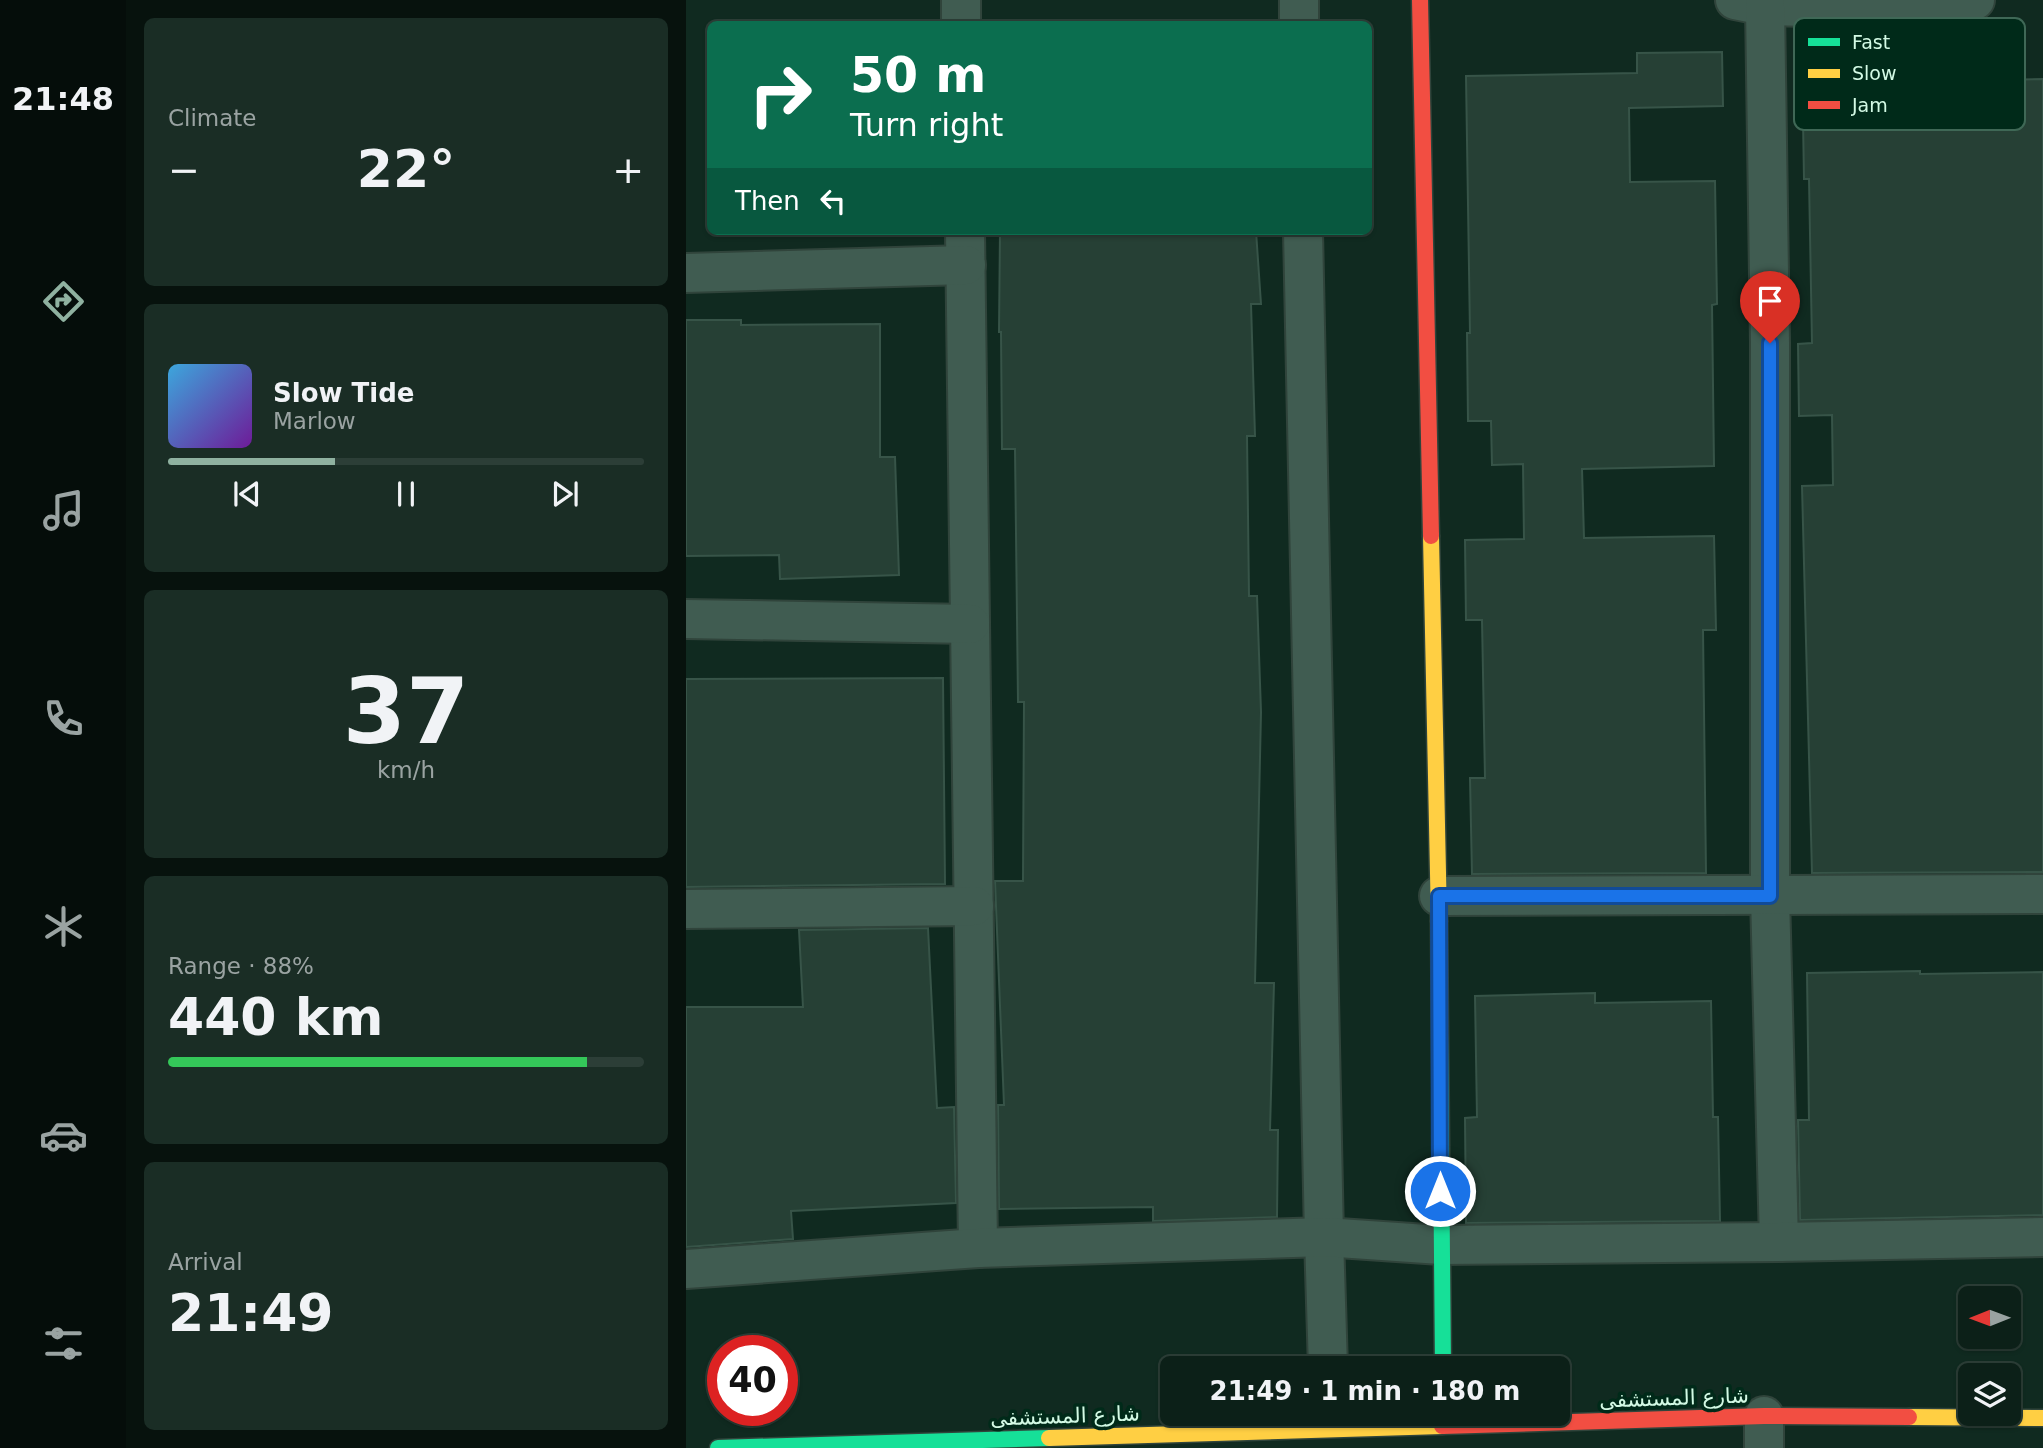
<!DOCTYPE html>
<html lang="en">
<head>
<meta charset="utf-8">
<style>
	:root { --surface:#0c2018; --page:#1a2d25; --text:#f1f3f6; --muted:#9aa3a2; --line:#2c3e37; --accent:#8fb1a0 }
	body { margin:0; font-family:"DejaVu Sans","Noto Sans Arabic",sans-serif; background:var(--page); color:var(--text); height:100vh; display:flex; flex-direction:column; font-size:26px; white-space:nowrap }
	* { box-sizing:border-box; margin:0 }
	p { font-size:23px; color:var(--muted) }
	.icon { flex:none; width:38px; height:38px; fill:none; stroke:currentColor; stroke-width:2; stroke-linecap:round; stroke-linejoin:round }
	.map { position:relative; flex:1; overflow:hidden }
	.side { display:flex; flex-direction:column; gap:18px; padding:18px; background:#07120d; width:560px }
	.side>* { flex:none }
	.banner { position:absolute; left:21px; top:21px; width:665px; height:214px; border-radius:10px; box-shadow:0 2px 5px #0004,0 0 0 2px var(--line); background:#0b6e4f; color:#fff; overflow:hidden }
	.needle { width:46px; rotate:269deg }
	.controls { position:absolute; left:1272px; top:1286px; display:grid; gap:14px }
	.controls a { display:grid; place-items:center; width:63px; height:63px; border-radius:10px; background:var(--surface); box-shadow:0 2px 5px #0004,0 0 0 2px var(--line); font-size:35px }
	.speed { position:absolute; left:21px; top:1335px; display:flex; gap:14px; font-size:35px; font-weight:700; text-align:center }
	.speed>* { display:grid; place-content:center; width:91px; height:91px; border-radius:50%; background:var(--surface); box-shadow:0 2px 5px #0004,0 0 0 2px var(--line); line-height:1 }
	.speed .limit { border:10px solid #d22; background:#fff; color:#111 }
	.pin { position:absolute; display:grid; place-items:center; width:60px; height:60px; color:#fff; margin:-72px -30px; border-radius:50% 50% 50% 0; rotate:-45deg; box-shadow:0 0 7px #0007 }
	.pin .icon { rotate:45deg }
	.me { position:absolute; width:77px; margin:-38px; rotate:0deg; stroke-linejoin:round; filter:drop-shadow(0 0 5px #0008) }
	.turn { display:flex; align-items:center; gap:24px; height:147px; padding:0 28px; font-size:32px }
	.turn .icon { width:91px; height:91px; stroke-width:2.5 }
	.turn b { display:block; font-size:49px; line-height:60px }
	.then { display:flex; align-items:center; height:66px; padding:0 28px; background:#0003; gap:14px; font-size:26px }
	.big { font-size:52px; font-weight:600; line-height:1.1 }
	.side .tile { flex:1; display:flex; flex-direction:column; justify-content:center; gap:10px; min-width:0; padding:0 24px; border-radius:10px; background:var(--page) }
	.side .dial { align-items:center; gap:0 }
	.dial b { font-size:91px; line-height:1 }
	.song { display:flex; align-items:center; gap:21px }
	.cover { width:84px; height:84px; border-radius:10px; background:linear-gradient(135deg,hsl(200 70% 55%),hsl(280 70% 35%)) }
	.played { height:7px; border-radius:4px; background:linear-gradient(90deg,var(--accent) 35%,var(--line) 35%) }
	.keys { display:flex; justify-content:space-around; direction:ltr }
	.heat { display:flex; justify-content:space-between; align-items:center; font-size:38px; direction:ltr }
	.charge { height:10px; border-radius:5px; background:linear-gradient(90deg,#34c759 88%,var(--line) 0) }
	.trip { position:absolute; left:474px; top:1356px; width:410px; height:70px; border-radius:10px; background:var(--surface); box-shadow:0 2px 5px #0004,0 0 0 2px var(--line); font-weight:600; line-height:70px; text-align:center }
	main { display:flex; flex:1; min-height:0 }
	.dock { display:flex; flex-direction:column; width:126px; justify-content:space-around; align-items:center; background:#050d0a; color:var(--muted) }
	.dock .icon { width:49px; height:49px }
	.dock .selected { color:var(--accent) }
	.dock b { font-size:32px; color:var(--text) }
	.map>svg:first-child { display:block }
	.building { fill:#264035; stroke:#375448; stroke-width:2 }
	.lines { fill:none; stroke-linecap:round; stroke-linejoin:round }
	.street-casing { stroke:#30443b; stroke-width:42 }
	.fast-casing { stroke:#30443b; stroke-width:19 }
	.slow-casing { stroke:#30443b; stroke-width:19 }
	.jam-casing { stroke:#30443b; stroke-width:19 }
	.street { stroke:#405c51; stroke-width:38 }
	.fast { stroke:#16e098; stroke-width:16 }
	.slow { stroke:#ffcf43; stroke-width:16 }
	.jam { stroke:#f24e42; stroke-width:16 }
	.route-casing { stroke:#114b97; stroke-width:18 }
	.route { stroke:#1a73e8; stroke-width:12 }
	.labels { text-anchor:middle; dominant-baseline:central; stroke-width:7; stroke-linejoin:round; paint-order:stroke }
	.street-label { font-size:21px; fill:#d3fae5; stroke:#002a19 }
	.key { fill:#002a19; stroke:#3f6856; stroke-width:2 }
	.key-label { font-size:19px; fill:#d3fae5 }
</style>
</head>
<body>
<main>
<nav class="dock">
<b>21:48</b>
<svg class="icon selected" aria-label="directions" viewBox="0 0 24 24"><path d="M12 3l9 9-9 9-9-9zM9 14v-3h6M13 9l2 2-2 2"/></svg>
<svg class="icon" aria-label="music" viewBox="0 0 24 24"><path d="M9 18V5l10-2v13"/><circle cx="6" cy="18" r="3"/><circle cx="16" cy="16" r="3"/></svg>
<svg class="icon" aria-label="phone" viewBox="0 0 24 24"><path d="M5 4h4l2 5-3 2q2 4 5 5l2-3 5 2v4C11 20 4 13 5 4z"/></svg>
<svg class="icon" aria-label="climate" viewBox="0 0 24 24"><path d="M12 3v18M4 7l16 10M4 17L20 7"/></svg>
<svg class="icon" aria-label="car" viewBox="0 0 24 24"><path d="M5 17H2v-5l4-1 3-4h7l3 4 3 1v5h-3M9 17h6M6 11h13"/><circle cx="7" cy="17" r="2"/><circle cx="17" cy="17" r="2"/></svg>
<svg class="icon" aria-label="filters" viewBox="0 0 24 24"><path d="M4 7h16M4 17h16"/><circle cx="9" cy="7" r="2"/><circle cx="15" cy="17" r="2"/></svg>
</nav>
<section class="side">
<div class="tile"><p>Climate</p>
<div class="heat"><a>−</a><b class="big">22°</b><a>+</a></div>
</div>
<div class="tile">
<div class="song"><i class="cover"></i><div><b>Slow Tide</b><p>Marlow</p></div></div>
<div class="played"></div>
<div class="keys"><svg class="icon" aria-label="previous" viewBox="0 0 24 24"><path d="M18 5L8 12l10 7zM5 5v14"/></svg><svg class="icon" aria-label="pause" viewBox="0 0 24 24"><path d="M8 5v14M16 5v14"/></svg><svg class="icon" aria-label="next" viewBox="0 0 24 24"><path d="M6 5l10 7-10 7zM19 5v14"/></svg></div>
</div>
<div class="tile dial"><b>37</b><p>km/h</p></div>
<div class="tile"><p>Range · 88%</p><b class="big">440 km</b><div class="charge"></div></div>
<div class="tile"><p>Arrival</p><b class="big">21:49</b></div>
</section>
<div class="map">
<svg width="1357" height="1448" viewBox="0 0 1357 1448">
	<rect width="100%" height="100%" fill="#102a20"/>
	<!-- building -->
	<g class="building">
		<polygon points="1036,52 1037,106 943,108 944,182 1029,181 1031,304 1026,305 1028,466 896,469 898,538 1028,536 1030,630 1017,630 1020,873 786,874 784,778 799,778 796,620 780,620 779,540 838,539 837,464 806,465 805,421 782,421 781,333 784,333 780,76 951,73 951,53"/>
		<polygon points="1216,60 1216,82 1357,79 1357,872 1126,873 1116,486 1147,485 1146,415 1113,416 1112,344 1126,343 1123,179 1118,179 1116,61"/>
		<polygon points="314,231 570,231 575,304 565,304 569,436 561,436 563,596 571,596 575,712 569,983 588,983 584,1130 592,1130 591,1217 467,1221 467,1207 313,1209 312,1105 318,1105 309,881 337,881 338,702 332,702 329,449 316,449 315,332 313,332"/>
		<polygon points="0,320 55,320 55,325 194,324 194,457 209,457 213,575 94,579 93,555 0,556"/>
		<polygon points="257,678 259,884 0,887 0,679"/>
		<polygon points="242,928 251,1108 268,1107 270,1203 105,1211 107,1239 0,1247 0,1007 117,1007 113,930"/>
		<polygon points="1234,971 1234,974 1357,972 1357,1215 1114,1220 1112,1120 1123,1120 1121,973"/>
		<polygon points="909,993 909,1003 1025,1001 1027,1117 1032,1117 1034,1221 780,1223 779,1118 791,1117 789,996"/>
	</g>
	<g class="lines">
		<defs>
			<g id="street">
				<polyline points="275,0 275,24"/>
				<polyline points="613,0 613,24"/>
				<polyline points="1049,0 1079,6 1236,10 1289,0"/>
				<polyline points="1079,6 1084,343 1084,896 1093,1242"/>
				<polyline points="279,231 292,1248"/>
				<polyline points="617,231 638,1237 642,1368"/>
				<polyline points="0,273 280,265"/>
				<polyline points="0,619 284,624"/>
				<polyline points="753,896 1357,894"/>
				<polyline points="0,909 288,906"/>
				<polyline points="0,1269 292,1248 638,1237 755,1245 1093,1242 1357,1237"/>
				<polyline points="1078,1448 1078,1416"/>
			</g>
			<g id="fast">
				<polyline points="753,921 757,1368"/>
				<polyline points="32,1448 363,1438"/>
			</g>
			<g id="slow">
				<polyline points="745,536 753,921"/>
				<polyline points="1223,1417 1357,1418"/>
				<polyline points="363,1438 756,1426"/>
			</g>
			<g id="jam">
				<polyline points="734,0 745,536"/>
				<polyline points="756,1426 1078,1416 1223,1417"/>
			</g>
		</defs>
		<!-- street casing -->
		<use href="#street" class="street-casing"/>
		<!-- fast casing -->
		<use href="#fast" class="fast-casing"/>
		<!-- slow casing -->
		<use href="#slow" class="slow-casing"/>
		<!-- jam casing -->
		<use href="#jam" class="jam-casing"/>
		<!-- street -->
		<use href="#street" class="street"/>
		<!-- fast -->
		<use href="#fast" class="fast"/>
		<!-- slow -->
		<use href="#slow" class="slow"/>
		<!-- jam -->
		<use href="#jam" class="jam"/>
	</g>
	<g class="lines">
		<defs>
			<polyline id="route" points="754,1191 753,896 1084,896 1084,343"/>
		</defs>
		<!-- route casing -->
		<use href="#route" class="route-casing"/>
		<!-- route -->
		<use href="#route" class="route"/>
	</g>
	<g class="labels">
		<!-- street labels -->
		<g class="street-label">
			<text transform="translate(988 1398) rotate(-2)">شارع المستشفى</text>
			<text transform="translate(379 1416) rotate(-2)">شارع المستشفى</text>
		</g>
	</g>
	<!-- legend -->
	<rect x="1108" y="18" width="231" height="112" rx="10" class="key"/>
	<rect x="1122" y="38" width="32" height="8" fill="#16e098"/>
	<rect x="1122" y="69" width="32" height="9" fill="#ffcf43"/>
	<rect x="1122" y="101" width="32" height="8" fill="#f24e42"/>
	<g class="key-label">
		<text x="1166" y="49">Fast</text>
		<text x="1166" y="80">Slow</text>
		<text x="1166" y="112">Jam</text>
	</g>
</svg>
<div class="controls">
<a><svg class="needle" viewBox="-14 -14 28 28"><path d="M0-13l5 13h-10z" fill="#e53935"/><path d="M0 13l5-13h-10z" fill="#9aa3a2"/></svg></a>
<a><svg class="icon" aria-label="layers" viewBox="0 0 24 24"><path d="M12 4l9 5-9 5-9-5zM3 14l9 5 9-5"/></svg></a>
</div>
<div class="speed"><div class="limit">40</div></div>
<div class="pin" style="left:1084px;top:343px;background:#d93025"><svg class="icon" aria-label="arrive" viewBox="0 0 24 24"><path d="M6 21V4h12l-3 4 3 4H6"/></svg></div>
<svg class="me" style="left:754px;top:1191px" viewBox="-20 -20 40 40"><circle r="17" fill="#1a73e8" stroke="#fff" stroke-width="3"/><path d="M0-11L8 9 0 5-8 9z" fill="#fff"/></svg>
<div class="trip">21:49 · 1 min · 180 m</div>
<div class="banner">
<div class="turn"><svg class="icon" aria-label="right" viewBox="0 0 24 24"><path d="M7 20v-9h11M14 6l5 5-5 5"/></svg><div><b>50 m</b>Turn right</div></div>
<div class="then">Then<svg class="icon" aria-label="left" viewBox="0 0 24 24"><path d="M17 20v-9H6M10 6l-5 5 5 5"/></svg></div>
</div>
</div>
</main>
</body>
</html>
